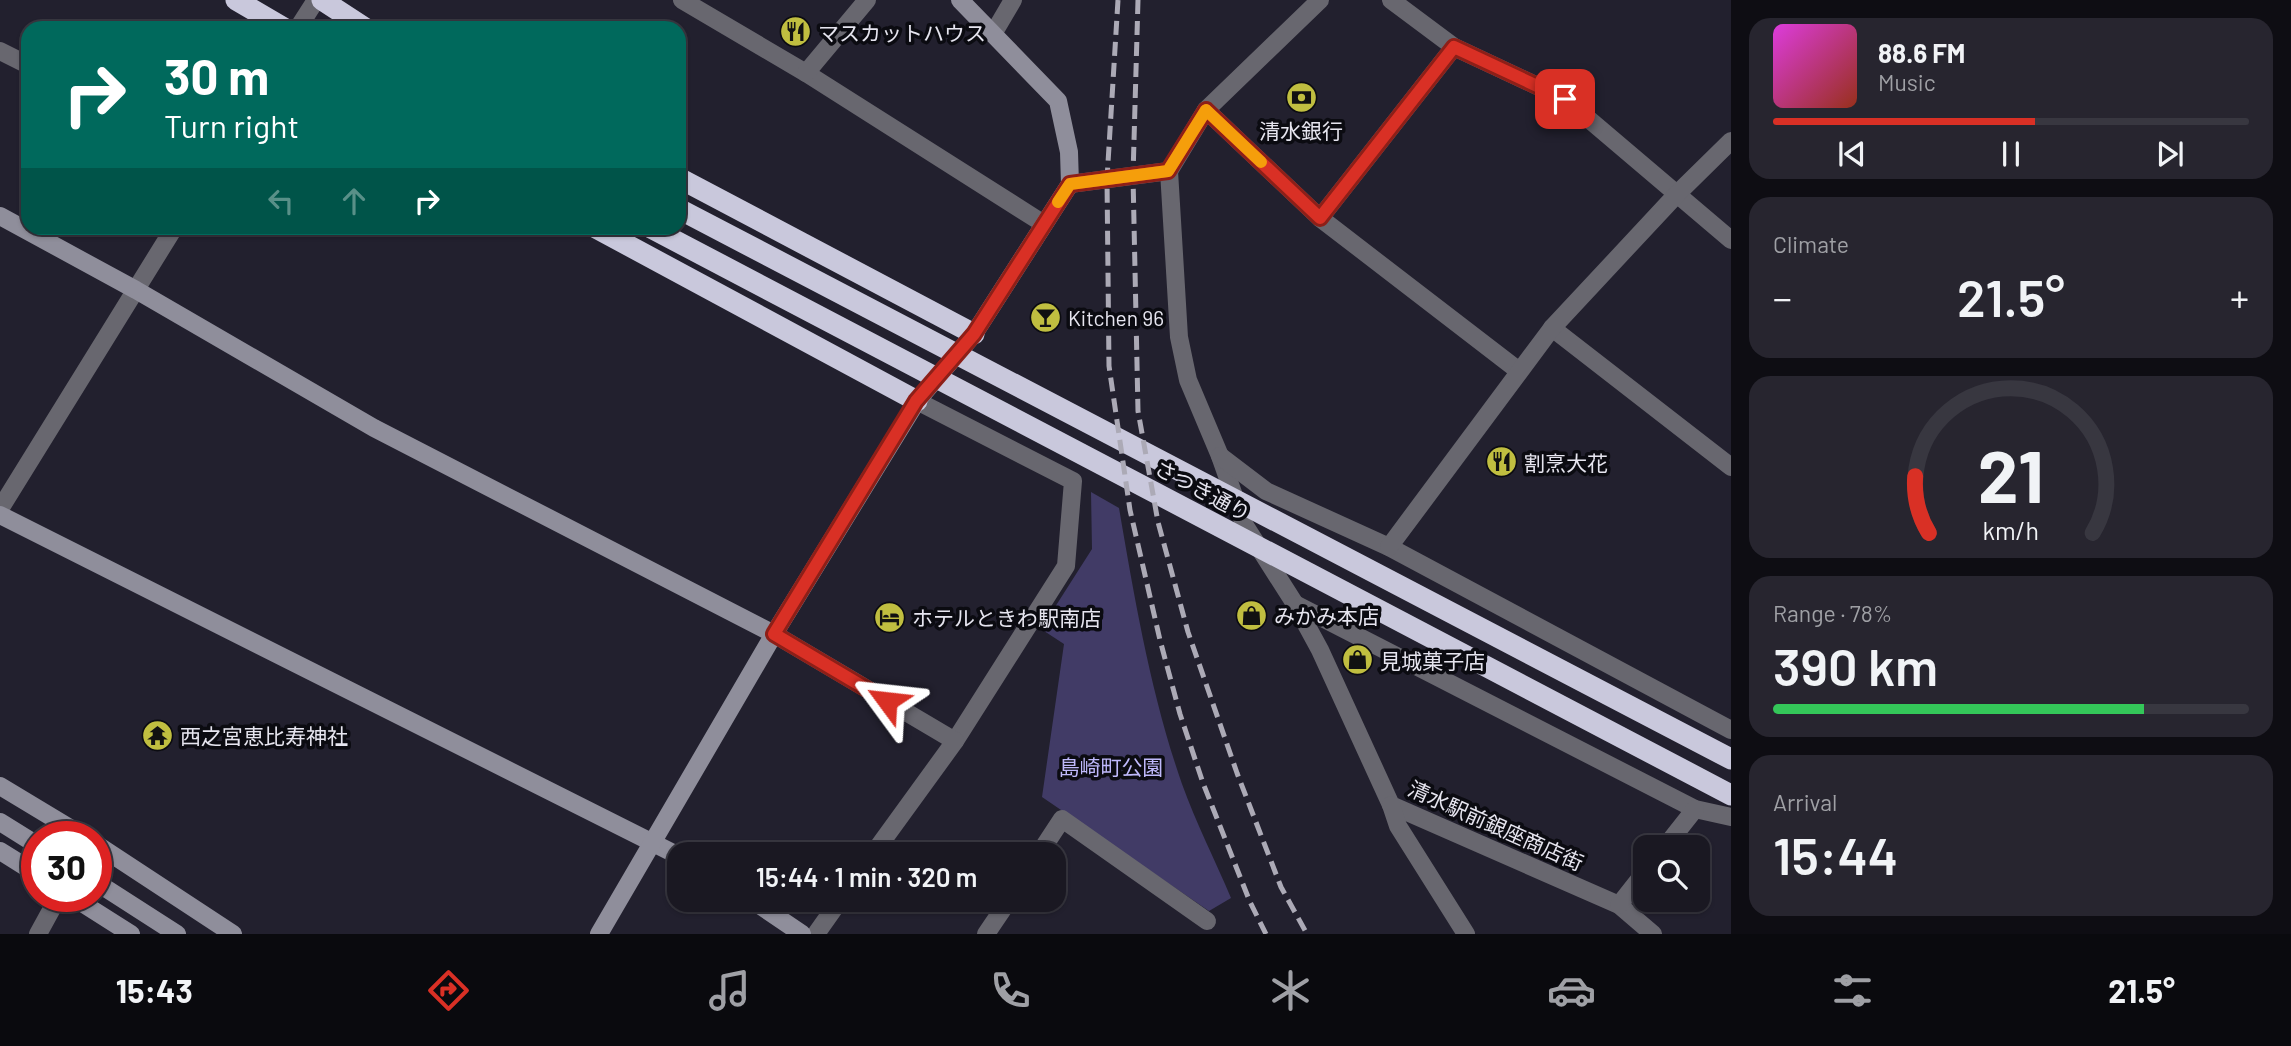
<!DOCTYPE html>
<html lang="en">
<head>
<meta charset="utf-8">
<style>
	:root { --surface:#1a1822; --page:#27252f; --text:#f1f3f6; --muted:#9fa0a5; --line:#383740; --accent:#d93025 }
	body { margin:0; font-family:Barlow,"Noto Sans JP",sans-serif; background:var(--page); color:var(--text); height:100vh; display:flex; flex-direction:column; font-size:26px; white-space:nowrap }
	* { box-sizing:border-box; margin:0 }
	p { font-size:23px; color:var(--muted) }
	.icon { flex:none; width:38px; height:38px; fill:none; stroke:currentColor; stroke-width:2; stroke-linecap:round; stroke-linejoin:round }
	.map { position:relative; flex:1; overflow:hidden }
	.details { display:flex; flex-direction:column; gap:18px; padding:18px; background:#0e0d13; width:560px }
	.details>* { flex:none }
	.top-card { position:absolute; left:21px; top:21px; width:665px; height:214px; border-radius:21px; box-shadow:0 2px 5px #0004,0 0 0 2px var(--line); background:#00695c; color:#fff; overflow:hidden }
	.buttons { position:absolute; left:1633px; top:835px; display:grid; gap:14px }
	.buttons a { display:grid; place-items:center; width:77px; height:77px; border-radius:14px; background:var(--surface); box-shadow:0 2px 5px #0004,0 0 0 2px var(--line); font-size:35px }
	.speed { position:absolute; left:21px; top:821px; display:flex; gap:14px; font-size:35px; font-weight:700; text-align:center }
	.speed>* { display:grid; place-content:center; width:91px; height:91px; border-radius:50%; background:var(--surface); box-shadow:0 2px 5px #0004,0 0 0 2px var(--line); line-height:1 }
	.speed .limit { border:10px solid #d22; background:#fff; color:#111 }
	.pin { position:absolute; display:grid; place-items:center; width:60px; height:60px; color:#fff; margin:-30px; border-radius:14px; box-shadow:0 4px 10px #0006 }
	.me { position:absolute; width:77px; margin:-38px; rotate:300deg; stroke-linejoin:round; filter:drop-shadow(0 0 5px #0008) }
	.turn { display:flex; align-items:center; gap:24px; height:147px; padding:0 28px; font-size:32px }
	.turn .icon { width:91px; height:91px; stroke-width:2.5 }
	.turn b { display:block; font-size:49px; line-height:60px }
	.lanes { display:flex; align-items:center; height:66px; padding:0 28px; background:#0003; justify-content:center; gap:35px; direction:ltr }
	.lanes .off { opacity:.35 }
	.big { font-size:52px; font-weight:600; line-height:1.1 }
	.details .tile { flex:1; display:flex; flex-direction:column; justify-content:center; gap:10px; min-width:0; padding:0 24px; border-radius:21px; background:var(--page) }
	.details .dial { align-items:center; gap:0 }
	.dial svg { height:182px; overflow:visible; fill:none; stroke:var(--line); stroke-width:7; stroke-linecap:round; text-anchor:middle }
	.dial text { fill:var(--text); stroke:none }
	.song { display:flex; align-items:center; gap:21px }
	.cover { width:84px; height:84px; border-radius:10px; background:linear-gradient(135deg,hsl(300 70% 55%),hsl(10 70% 35%)) }
	.played { height:7px; border-radius:4px; background:linear-gradient(90deg,var(--accent) 55%,var(--line) 55%) }
	.keys { display:flex; justify-content:space-around; direction:ltr }
	.heat { display:flex; justify-content:space-between; align-items:center; font-size:38px; direction:ltr }
	.charge { height:10px; border-radius:5px; background:linear-gradient(90deg,#34c759 78%,var(--line) 0) }
	.trip { position:absolute; left:667px; top:842px; width:399px; height:70px; border-radius:21px; background:var(--surface); box-shadow:0 2px 5px #0004,0 0 0 2px var(--line); font-weight:600; line-height:70px; text-align:center }
	.dock { display:flex; height:112px; justify-content:space-around; align-items:center; background:#0a0a0e; color:var(--muted) }
	.dock .icon { width:49px; height:49px }
	.dock .selected { color:var(--accent) }
	.dock b { font-size:32px; color:var(--text) }
	main { display:flex; flex:1; min-height:0 }
	.map>svg:first-child { display:block }
	.green { fill:#413b66 }
	.lines { fill:none; stroke-linecap:round; stroke-linejoin:round }
	.street { stroke:#68676f; stroke-width:18 }
	.secondary { stroke:#8f8e9b; stroke-width:18 }
	.highway { stroke:#c9c8dc; stroke-width:21 }
	.rail { stroke:#acaab6; stroke-width:5; stroke-dasharray:14 7; stroke-linecap:butt }
	.route-casing { stroke:#8d1f18; stroke-width:18 }
	.route { stroke:#d93025; stroke-width:12 }
	.slow { stroke:#f59e0b; stroke-width:12 }
	.labels { text-anchor:middle; dominant-baseline:central; stroke-width:7; stroke-linejoin:round; paint-order:stroke }
	.poi-label { font-size:21px; fill:#e6e5ef; stroke:#0b0b11; text-anchor:start }
	.street-label { font-size:21px; fill:#e6e5ef; stroke:#0b0b11 }
	.park-label { font-size:21px; fill:#bfb9fb; stroke:#0b0b11 }
</style>
</head>
<body>
<main>
<div class="map">
<svg width="1731" height="934" viewBox="0 0 1731 934">
	<rect width="100%" height="100%" fill="#22202e"/>
	<!-- green -->
	<path class="green" d="M1091,492L1119,508C1135,601 1151,695 1182,784C1196,823 1215,860 1231,898L1209,911L1042,797L1064,644L1041,629L1092,549Z"/>
	<g class="lines">
		<!-- street -->
		<g class="street">
			<polyline points="682,0 806,73 1044,224"/>
			<polyline points="1391,0 1454,47 1565,99 1731,240"/>
			<polyline points="298,28 316,0"/>
			<polyline points="993,34 1013,0"/>
			<polyline points="0,51 28,65"/>
			<polyline points="806,73 867,0"/>
			<polyline points="1206,110 1320,218 1519,371"/>
			<polyline points="1169,171 1179,337 1188,380 1220,456 1244,524 1295,604 1320,650 1391,805 1619,905 1653,934"/>
			<polyline points="1169,171 1206,110 1320,0"/>
			<polyline points="1070,184 1169,171"/>
			<polyline points="1320,218 1454,47"/>
			<polyline points="1552,328 1731,467"/>
			<polyline points="917,401 1073,481 1066,566 955,741"/>
			<polyline points="1220,456 1266,491 1389,547 1731,730"/>
			<polyline points="0,509 174,228"/>
			<polyline points="1389,547 1552,328 1677,194 1731,141"/>
			<polyline points="1295,604 1695,809 1731,817"/>
			<polyline points="774,634 955,741 873,854"/>
			<polyline points="1391,805 1398,826 1466,934"/>
			<polyline points="1665,847 1695,809"/>
			<polyline points="1039,854 1062,819 1207,921"/>
			<polyline points="1619,905 1645,872"/>
			<polyline points="38,934 55,903"/>
			<polyline points="816,934 840,900"/>
			<polyline points="986,934 1009,900"/>
		</g>
		<!-- secondary -->
		<g class="secondary">
			<polyline points="0,216 136,290 374,428 774,634"/>
			<polyline points="0,515 679,856"/>
			<polyline points="0,786 83,836"/>
			<polyline points="0,822 37,845"/>
			<polyline points="96,844 233,934"/>
			<polyline points="0,851 37,874"/>
			<polyline points="96,882 177,934"/>
			<polyline points="71,896 131,934"/>
			<polyline points="752,900 802,934"/>
			<polyline points="599,934 774,634 917,401 974,334 1070,184 1069,152 1058,101 960,0"/>
		</g>
		<!-- highway -->
		<g class="highway">
			<polyline points="236,0 284,28"/>
			<polyline points="322,0 365,28"/>
			<polyline points="679,178 974,334"/>
			<polyline points="679,209 1731,759"/>
			<polyline points="596,228 917,401"/>
			<polyline points="651,228 1731,795"/>
		</g>
		<!-- rail -->
		<g class="rail">
			<polyline points="1118,0 1107,179 1109,366 1130,510 1160,640 1180,714 1203,783 1250,902 1266,934"/>
			<polyline points="1138,0 1133,176 1138,411 1158,522 1188,632 1237,773 1281,887 1307,934"/>
		</g>
	</g>
	<g class="lines">
		<defs>
			<polyline id="route" points="887,701 774,634 916,401 974,334 1070,184 1168,171 1206,110 1320,218 1454,47 1565,99"/>
		</defs>
		<!-- route casing -->
		<use href="#route" class="route-casing"/>
		<!-- route -->
		<use href="#route" class="route"/>
		<!-- slow -->
		<polyline class="slow" points="1058,202 1070,184 1168,171 1206,110 1261,162"/>
	</g>
	<!-- icons -->
	<defs>
		<symbol id="restaurant-disc" viewBox="-11 -11 22 22"><circle r="9.5" fill="#c0be40" stroke="#0b0b11"/><path d="M-5-6h1v4h1v-4h1v4h1v-4h1v5L-1.5 .5V6h-2V.5L-5-1ZM5-6V6H3V1.5H1.5Q1.5-4 5-6Z" fill="#111"/></symbol>
		<symbol id="bank-disc" viewBox="-11 -11 22 22"><circle r="9.5" fill="#c0be40" stroke="#0b0b11"/><path d="M-6-4H6V4H-6ZM0-2.3a2.3 2.3 0 1 0 0 4.6a2.3 2.3 0 1 0 0-4.6Z" fill="#111"/></symbol>
		<symbol id="bar-disc" viewBox="-11 -11 22 22"><circle r="9.5" fill="#c0be40" stroke="#0b0b11"/><path d="M-6-5H6L.8 .8V4.5H3.5V6h-7V4.5H-.8V.8Z" fill="#111"/></symbol>
		<symbol id="shop-disc" viewBox="-11 -11 22 22"><circle r="9.5" fill="#c0be40" stroke="#0b0b11"/><path d="M-5-2.5h2.3a2.7 3.5 0 0 1 5.4 0H5L5.5 6h-11ZM-1.5-2.5h3a1.5 2.3 0 0 0-3 0Z" fill="#111"/></symbol>
		<symbol id="hotel-disc" viewBox="-11 -11 22 22"><circle r="9.5" fill="#c0be40" stroke="#0b0b11"/><path d="M-6-4.5h1.5V1H6V5H4.5V3h-9V5H-6ZM-4 0a1.8 1.8 0 1 1 3.6 0ZM.5 0V-2.5h3Q6-2.5 6 0Z" fill="#111"/></symbol>
		<symbol id="temple-disc" viewBox="-11 -11 22 22"><circle r="9.5" fill="#c0be40" stroke="#0b0b11"/><path d="M0-6L5-2H3V0L6.5 2.5H4V6H1.5V3h-3V6H-4V2.5H-6.5L-3 0V-2H-5Z" fill="#111"/></symbol>
	</defs>
	<g fill-rule="evenodd">
		<use href="#restaurant-disc" x="778" y="14" width="35" height="35"/>
		<use href="#bank-disc" x="1284" y="80" width="35" height="35"/>
		<use href="#bar-disc" x="1028" y="300" width="35" height="35"/>
		<use href="#restaurant-disc" x="1484" y="444" width="35" height="35"/>
		<use href="#shop-disc" x="1234" y="598" width="35" height="35"/>
		<use href="#hotel-disc" x="872" y="600" width="35" height="35"/>
		<use href="#shop-disc" x="1340" y="642" width="35" height="35"/>
		<use href="#temple-disc" x="140" y="718" width="35" height="35"/>
	</g>
	<g class="labels">
		<!-- poi labels -->
		<g class="poi-label">
			<text x="818" y="32">マスカットハウス</text>
			<text x="1301" y="130" text-anchor="middle">清水銀行</text>
			<text x="1068" y="317">Kitchen 96</text>
			<text x="1524" y="462">割烹大花</text>
			<text x="1274" y="615">みかみ本店</text>
			<text x="912" y="617">ホテルときわ駅南店</text>
			<text x="1380" y="660">見城菓子店</text>
			<text x="180" y="735">西之宮恵比寿神社</text>
		</g>
		<!-- street labels -->
		<g class="street-label">
			<text transform="translate(1203 490) rotate(28)">さつき通り</text>
			<text transform="translate(1496 825) rotate(24)">清水駅前銀座商店街</text>
		</g>
		<!-- park labels -->
		<g class="park-label">
			<text x="1111" y="766">島崎町公園</text>
		</g>
	</g>
</svg>
<div class="buttons">
<a><svg class="icon" aria-label="search" viewBox="0 0 24 24"><circle cx="10" cy="10" r="6"/><path d="M15 15l6 6"/></svg></a>
</div>
<div class="speed"><div class="limit">30</div></div>
<div class="pin" style="left:1565px;top:99px;background:#d93025"><svg class="icon" aria-label="arrive" viewBox="0 0 24 24"><path d="M6 21V4h12l-3 4 3 4H6"/></svg></div>
<svg class="me" style="left:887px;top:701px" viewBox="-20 -20 40 40"><path d="M0-17L14 15 0 8-14 15z" fill="#d93025" stroke="#fff" stroke-width="4"/></svg>
<div class="trip">15:44 · 1 min · 320 m</div>
<div class="top-card">
<div class="turn"><svg class="icon" aria-label="right" viewBox="0 0 24 24"><path d="M7 20v-9h11M14 6l5 5-5 5"/></svg><div><b>30 m</b>Turn right</div></div>
<div class="lanes"><svg class="icon off" aria-label="left" viewBox="0 0 24 24"><path d="M17 20v-9H6M10 6l-5 5 5 5"/></svg><svg class="icon off" aria-label="ahead" viewBox="0 0 24 24"><path d="M12 20V5M6 11l6-6 6 6"/></svg><svg class="icon" aria-label="right" viewBox="0 0 24 24"><path d="M7 20v-9h11M14 6l5 5-5 5"/></svg></div>
</div>
</div>
<section class="details">
<div class="tile">
<div class="song"><i class="cover"></i><div><b>88.6 FM</b><p>Music</p></div></div>
<div class="played"></div>
<div class="keys"><svg class="icon" aria-label="previous" viewBox="0 0 24 24"><path d="M18 5L8 12l10 7zM5 5v14"/></svg><svg class="icon" aria-label="pause" viewBox="0 0 24 24"><path d="M8 5v14M16 5v14"/></svg><svg class="icon" aria-label="next" viewBox="0 0 24 24"><path d="M6 5l10 7-10 7zM19 5v14"/></svg></div>
</div>
<div class="tile"><p>Climate</p>
<div class="heat"><a>−</a><b class="big">21.5°</b><a>+</a></div>
</div>
<div class="tile dial"><svg viewBox="0 0 100 80">
<path d="M14 69A42 42 0 1 1 86 69"/>
<path d="M14 69A42 42 0 0 1 8 44" stroke="#d93025"/>
<text x="50" y="56" font-size="32" font-weight="700">21</text>
<text x="50" y="72" font-size="11">km/h</text>
</svg></div>
<div class="tile"><p>Range · 78%</p><b class="big">390 km</b><div class="charge"></div></div>
<div class="tile"><p>Arrival</p><b class="big">15:44</b></div>
</section>
</main>
<nav class="dock">
<b>15:43</b>
<svg class="icon selected" aria-label="directions" viewBox="0 0 24 24"><path d="M12 3l9 9-9 9-9-9zM9 14v-3h6M13 9l2 2-2 2"/></svg>
<svg class="icon" aria-label="music" viewBox="0 0 24 24"><path d="M9 18V5l10-2v13"/><circle cx="6" cy="18" r="3"/><circle cx="16" cy="16" r="3"/></svg>
<svg class="icon" aria-label="phone" viewBox="0 0 24 24"><path d="M5 4h4l2 5-3 2q2 4 5 5l2-3 5 2v4C11 20 4 13 5 4z"/></svg>
<svg class="icon" aria-label="climate" viewBox="0 0 24 24"><path d="M12 3v18M4 7l16 10M4 17L20 7"/></svg>
<svg class="icon" aria-label="car" viewBox="0 0 24 24"><path d="M5 17H2v-5l4-1 3-4h7l3 4 3 1v5h-3M9 17h6M6 11h13"/><circle cx="7" cy="17" r="2"/><circle cx="17" cy="17" r="2"/></svg>
<svg class="icon" aria-label="filters" viewBox="0 0 24 24"><path d="M4 7h16M4 17h16"/><circle cx="9" cy="7" r="2"/><circle cx="15" cy="17" r="2"/></svg>
<b>21.5°</b>
</nav>
</body>
</html>
